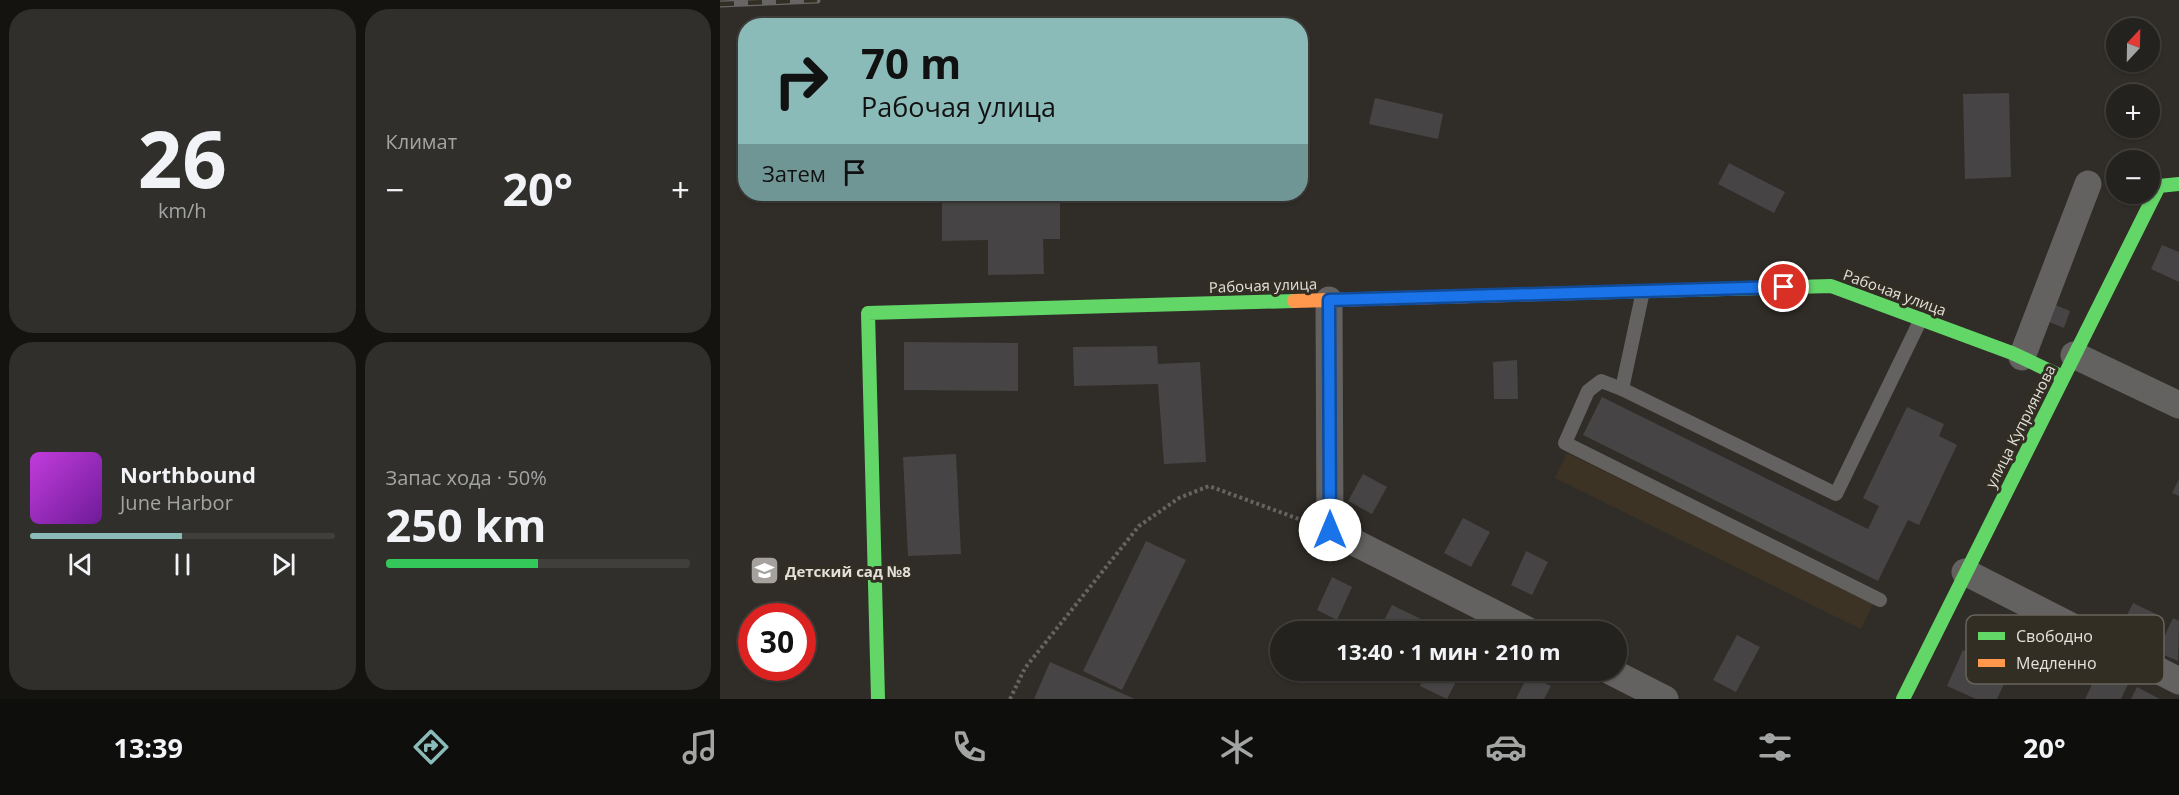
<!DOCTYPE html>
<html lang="ru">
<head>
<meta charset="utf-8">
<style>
	:root { --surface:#24221e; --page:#302f2b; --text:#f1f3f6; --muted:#a3a4a4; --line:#413f3c; --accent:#8bbbb9 }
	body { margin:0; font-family:"Open Sans",sans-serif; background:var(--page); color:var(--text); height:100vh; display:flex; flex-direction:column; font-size:22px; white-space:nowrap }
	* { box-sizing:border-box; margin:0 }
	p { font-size:20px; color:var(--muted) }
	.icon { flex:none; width:33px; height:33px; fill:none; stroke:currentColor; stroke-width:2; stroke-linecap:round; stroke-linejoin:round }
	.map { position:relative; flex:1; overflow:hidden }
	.sheet { display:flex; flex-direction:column; gap:9px; padding:9px; background:#141310; width:720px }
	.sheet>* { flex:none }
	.banner { position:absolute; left:18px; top:18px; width:570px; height:183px; border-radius:24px; box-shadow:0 2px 4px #0004,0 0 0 2px var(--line); background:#8bbbb9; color:#111; overflow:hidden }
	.needle { width:39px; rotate:22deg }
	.fabs { position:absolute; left:1386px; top:18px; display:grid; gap:12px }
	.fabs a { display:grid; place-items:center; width:54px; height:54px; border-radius:50%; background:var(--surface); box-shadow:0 2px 4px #0004,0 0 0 2px var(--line); font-size:30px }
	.speed { position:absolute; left:18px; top:603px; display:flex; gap:12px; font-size:30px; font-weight:700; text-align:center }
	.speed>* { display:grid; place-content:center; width:78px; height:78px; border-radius:50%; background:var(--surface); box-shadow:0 2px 4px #0004,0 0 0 2px var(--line); line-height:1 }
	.speed .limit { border:9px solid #d22; background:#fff; color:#111 }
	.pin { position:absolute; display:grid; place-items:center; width:51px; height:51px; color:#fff; margin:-26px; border:3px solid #fff; border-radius:50%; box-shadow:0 2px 6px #0007 }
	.me { position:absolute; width:66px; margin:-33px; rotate:0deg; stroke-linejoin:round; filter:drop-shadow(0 0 4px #0008) }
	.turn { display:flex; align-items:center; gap:21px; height:126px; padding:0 24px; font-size:27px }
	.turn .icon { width:78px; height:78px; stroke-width:2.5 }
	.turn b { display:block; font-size:42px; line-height:51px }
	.then { display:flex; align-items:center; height:57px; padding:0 24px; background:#0003; gap:12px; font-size:22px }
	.big { font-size:45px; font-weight:700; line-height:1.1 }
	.sheet .card { flex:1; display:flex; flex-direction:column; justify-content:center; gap:9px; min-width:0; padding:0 21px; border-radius:24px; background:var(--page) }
	.sheet .dial { align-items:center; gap:0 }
	.dial b { font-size:78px; line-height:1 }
	.song { display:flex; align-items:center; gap:18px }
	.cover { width:72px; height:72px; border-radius:9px; background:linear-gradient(135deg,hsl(290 70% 55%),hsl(280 70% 35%)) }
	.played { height:6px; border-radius:3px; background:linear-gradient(90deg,var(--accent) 50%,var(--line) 50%) }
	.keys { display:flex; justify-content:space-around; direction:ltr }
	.heat { display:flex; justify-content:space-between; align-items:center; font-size:33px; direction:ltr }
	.charge { height:9px; border-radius:4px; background:linear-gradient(90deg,#34c759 50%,var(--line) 0) }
	.sheet .tiles { flex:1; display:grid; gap:9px; grid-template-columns:repeat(2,1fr) }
	.trip { position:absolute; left:550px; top:621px; width:357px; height:60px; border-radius:30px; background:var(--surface); box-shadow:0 2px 4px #0004,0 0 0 2px var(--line); font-weight:700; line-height:60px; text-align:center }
	.dock { display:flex; height:96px; justify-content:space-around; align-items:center; background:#0e0e0c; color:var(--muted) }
	.dock .icon { width:42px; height:42px }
	.dock .active { color:var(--accent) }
	.dock b { font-size:27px; color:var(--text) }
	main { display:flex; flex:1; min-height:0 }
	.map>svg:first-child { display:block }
	.industrial { fill:#3d3325 }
	.building { fill:#464444 }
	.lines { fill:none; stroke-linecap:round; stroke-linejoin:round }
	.path { stroke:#666462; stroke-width:4; stroke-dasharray:3 3; stroke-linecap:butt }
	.lane { stroke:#646261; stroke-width:14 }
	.street { stroke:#646261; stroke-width:27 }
	.fast { stroke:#63d668; stroke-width:14 }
	.slow { stroke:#ff974d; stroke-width:14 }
	.rail-casing { stroke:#686664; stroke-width:7 }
	.rail { stroke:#332e24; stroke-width:4.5; stroke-dasharray:14; stroke-linecap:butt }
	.route-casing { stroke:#114b97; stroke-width:15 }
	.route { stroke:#1a73e8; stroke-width:10 }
	.labels { text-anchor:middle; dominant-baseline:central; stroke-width:6; stroke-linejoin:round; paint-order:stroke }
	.street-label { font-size:15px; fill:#e4e0da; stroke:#332e24 }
	.poi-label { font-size:15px; font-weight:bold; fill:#e4e0da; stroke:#332e24; text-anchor:start }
	.key { fill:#332e24; stroke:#68635b; stroke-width:1.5 }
	.key-label { font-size:16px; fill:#e4e0da }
</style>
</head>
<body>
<main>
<section class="sheet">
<div class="tiles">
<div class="card dial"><b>26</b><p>km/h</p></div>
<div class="card"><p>Климат</p>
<div class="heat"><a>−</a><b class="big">20°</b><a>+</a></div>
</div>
<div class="card">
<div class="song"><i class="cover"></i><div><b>Northbound</b><p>June Harbor</p></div></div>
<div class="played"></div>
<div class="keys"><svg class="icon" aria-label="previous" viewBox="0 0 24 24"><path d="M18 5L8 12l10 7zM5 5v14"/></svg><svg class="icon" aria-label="pause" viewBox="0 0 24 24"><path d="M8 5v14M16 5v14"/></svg><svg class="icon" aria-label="next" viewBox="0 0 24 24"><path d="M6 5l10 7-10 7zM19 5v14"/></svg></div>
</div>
<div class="card"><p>Запас хода · 50%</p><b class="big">250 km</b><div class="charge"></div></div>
</div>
</section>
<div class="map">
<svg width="1459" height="699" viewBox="0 0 1459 699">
	<rect width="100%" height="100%" fill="#302d28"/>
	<!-- industrial -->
	<polygon class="industrial" points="847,453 1153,604 1141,629 835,478"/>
	<!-- building -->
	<g class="building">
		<polygon points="1289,93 1291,177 1245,179 1243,94"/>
		<polygon points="655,98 723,114 718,139 649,124"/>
		<polygon points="1009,163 1065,192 1054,213 998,184"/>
		<polygon points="222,194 340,194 340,239 323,239 324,274 268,275 268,240 222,241"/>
		<polygon points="1442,245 1459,252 1459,282 1431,269"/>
		<polygon points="1331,303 1350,311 1344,328 1324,320"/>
		<polygon points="184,342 298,343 298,391 184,390"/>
		<polygon points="437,346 438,364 480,362 486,462 444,464 438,384 354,386 353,347"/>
		<polygon points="797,360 798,399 774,399 773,362"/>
		<polygon points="882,397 1148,529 1159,506 1143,498 1187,407 1224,424 1219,436 1237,445 1199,525 1188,520 1158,581 863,435"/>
		<polygon points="236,454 241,554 188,556 183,457"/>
		<polygon points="643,474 667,487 652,514 628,501"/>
		<polygon points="1459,479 1459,496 1452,493"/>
		<polygon points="743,518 770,532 751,567 724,553"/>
		<polygon points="426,541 466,560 402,690 363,671"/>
		<polygon points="806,551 828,562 812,595 791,585"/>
		<polygon points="612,577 632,587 617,620 597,610"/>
		<polygon points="1413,603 1436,614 1422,643 1399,632"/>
		<polygon points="672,605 703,620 697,632 658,632"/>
		<polygon points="1453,618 1459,621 1458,661 1437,652"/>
		<polygon points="1017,635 1040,647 1016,692 993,680"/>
		<polygon points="1243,650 1290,671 1277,699 1256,699 1227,686"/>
		<polygon points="330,662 415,699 314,699"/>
		<polygon points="707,670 742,670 727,699 700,686"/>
		<polygon points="1379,670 1408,684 1401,699 1365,699"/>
		<polygon points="808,675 831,686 824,699 796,699"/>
		<polygon points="1417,687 1440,699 1411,699"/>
	</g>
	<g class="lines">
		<!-- path -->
		<polyline class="path" points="290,699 305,668 419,526 459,498 489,486 587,522"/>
		<!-- lane -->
		<g class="lane">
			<polyline points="923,291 902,389 1116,494 1201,319"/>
			<polyline points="902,389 881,381 868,391 845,443 1160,600"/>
		</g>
		<!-- street -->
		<g class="street">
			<polyline points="609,300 610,530 811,632"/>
			<polyline points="1354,355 1459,405"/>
			<polyline points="1302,357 1368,184"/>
			<polyline points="1245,572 1459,681"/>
			<polyline points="888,670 945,699"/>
		</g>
		<!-- fast -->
		<g class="fast">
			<polyline points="858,293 1111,286 1292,353 1343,377"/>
			<polyline points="158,699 148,313 574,301"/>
			<polyline points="1183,699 1439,186 1459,184"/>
		</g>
		<!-- slow -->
		<polyline class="slow" points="574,301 858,293"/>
		<defs>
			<polyline id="rail" points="0,4 97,0"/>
		</defs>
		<!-- rail casing -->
		<use href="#rail" class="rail-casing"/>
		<!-- rail -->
		<use href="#rail" class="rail"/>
	</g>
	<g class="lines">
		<defs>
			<polyline id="route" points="610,530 609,300 1064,287"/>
		</defs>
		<!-- route casing -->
		<use href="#route" class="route-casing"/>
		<!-- route -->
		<use href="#route" class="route"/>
	</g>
	<!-- icons -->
	<defs>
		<symbol id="school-square" viewBox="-11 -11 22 22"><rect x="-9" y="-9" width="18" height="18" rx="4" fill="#a5a19c" stroke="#332e24"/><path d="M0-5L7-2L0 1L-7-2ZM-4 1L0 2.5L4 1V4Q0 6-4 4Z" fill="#fff"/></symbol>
	</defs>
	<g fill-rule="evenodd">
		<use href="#school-square" x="28" y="554" width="33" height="33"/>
	</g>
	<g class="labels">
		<!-- street labels -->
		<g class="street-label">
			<text transform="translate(543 285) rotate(-2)">Рабочая улица</text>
			<text transform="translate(1175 292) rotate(20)">Рабочая улица</text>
			<text transform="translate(1300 426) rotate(-63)">улица Куприянова</text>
		</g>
		<!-- poi labels -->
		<g class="poi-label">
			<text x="65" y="571">Детский сад №8</text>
		</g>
	</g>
	<!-- legend -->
	<rect x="1246" y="615" width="198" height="69" rx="9" class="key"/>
	<rect x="1258" y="632" width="27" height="8" fill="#63d668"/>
	<rect x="1258" y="659" width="27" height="8" fill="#ff974d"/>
	<g class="key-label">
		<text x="1296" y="642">Свободно</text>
		<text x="1296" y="669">Медленно</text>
	</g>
</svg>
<div class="fabs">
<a><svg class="needle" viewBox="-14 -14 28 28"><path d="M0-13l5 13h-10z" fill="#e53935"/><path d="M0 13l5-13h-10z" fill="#a3a4a4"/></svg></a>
<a>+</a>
<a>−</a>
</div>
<div class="speed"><div class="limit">30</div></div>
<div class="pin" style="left:1064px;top:287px;background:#d93025"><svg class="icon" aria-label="arrive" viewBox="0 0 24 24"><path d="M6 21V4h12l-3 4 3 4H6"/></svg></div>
<svg class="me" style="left:610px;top:530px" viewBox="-20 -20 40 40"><circle r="19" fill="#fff"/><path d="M0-13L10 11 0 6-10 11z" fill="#1a73e8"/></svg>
<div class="trip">13:40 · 1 мин · 210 m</div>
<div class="banner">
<div class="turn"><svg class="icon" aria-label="right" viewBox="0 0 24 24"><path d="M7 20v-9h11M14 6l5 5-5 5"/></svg><div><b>70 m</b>Рабочая улица</div></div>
<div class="then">Затем<svg class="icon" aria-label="arrive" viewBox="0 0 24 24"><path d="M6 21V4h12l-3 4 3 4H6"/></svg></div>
</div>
</div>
</main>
<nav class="dock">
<b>13:39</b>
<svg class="icon active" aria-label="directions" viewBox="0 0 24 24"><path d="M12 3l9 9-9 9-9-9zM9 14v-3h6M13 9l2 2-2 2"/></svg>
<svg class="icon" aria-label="music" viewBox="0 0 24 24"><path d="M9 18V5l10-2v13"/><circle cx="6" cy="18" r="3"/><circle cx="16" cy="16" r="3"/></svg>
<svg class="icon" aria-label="phone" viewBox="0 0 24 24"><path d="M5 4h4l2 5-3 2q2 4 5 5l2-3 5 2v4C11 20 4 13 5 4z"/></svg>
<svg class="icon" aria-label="climate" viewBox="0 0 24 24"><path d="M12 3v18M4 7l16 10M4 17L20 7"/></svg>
<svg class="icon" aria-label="car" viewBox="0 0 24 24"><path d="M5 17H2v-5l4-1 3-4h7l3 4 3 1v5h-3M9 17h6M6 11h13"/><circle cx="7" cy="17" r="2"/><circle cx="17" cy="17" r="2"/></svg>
<svg class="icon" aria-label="filters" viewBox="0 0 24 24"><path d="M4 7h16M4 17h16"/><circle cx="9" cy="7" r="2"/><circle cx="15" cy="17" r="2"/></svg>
<b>20°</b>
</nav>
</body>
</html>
